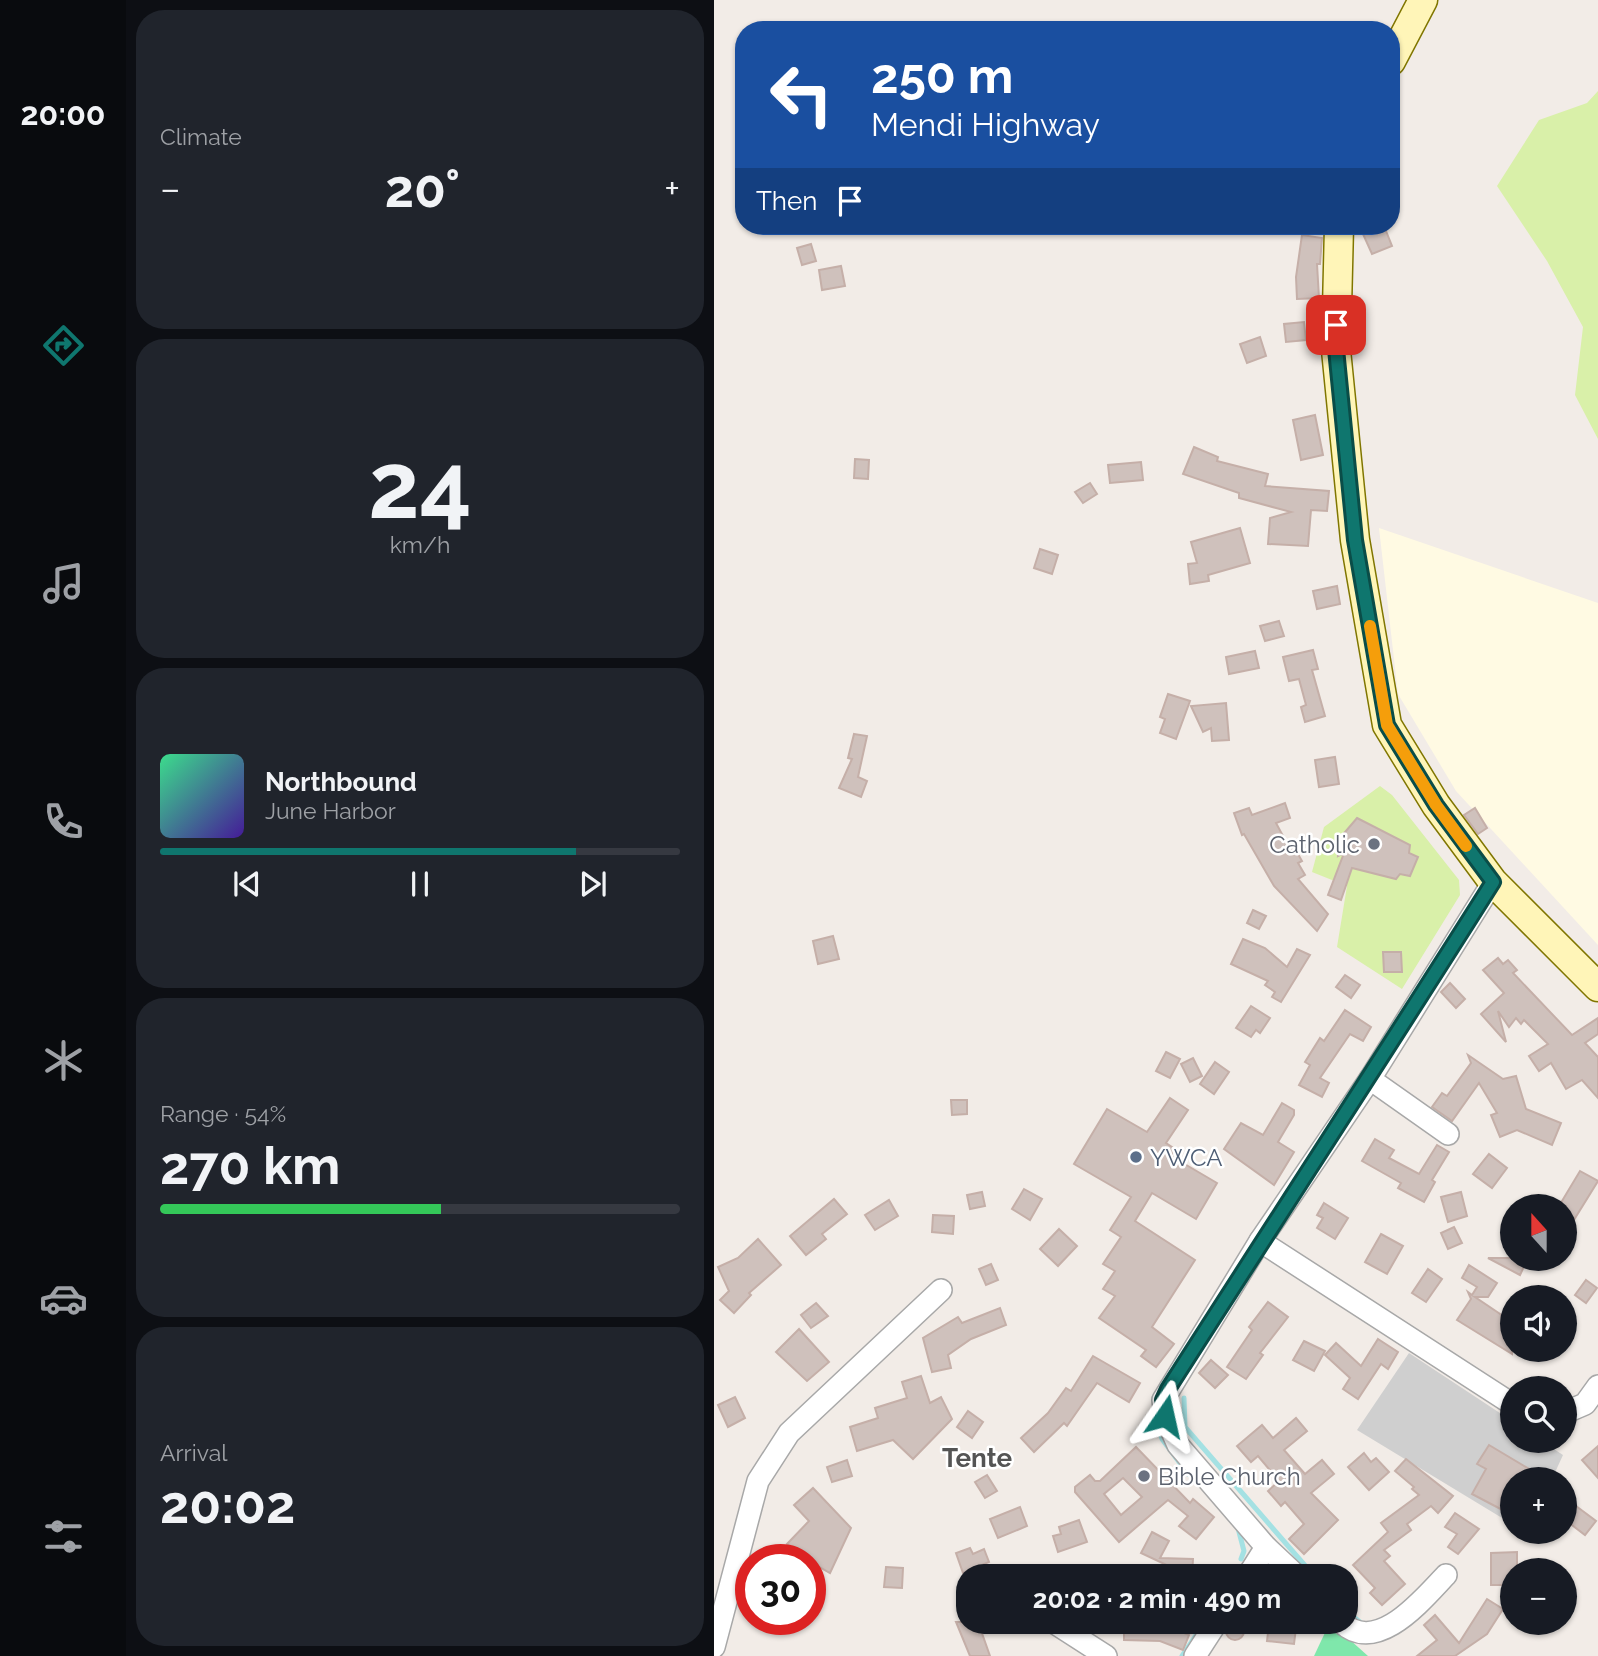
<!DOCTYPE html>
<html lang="en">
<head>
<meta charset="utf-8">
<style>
	:root { --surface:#171b24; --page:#20242c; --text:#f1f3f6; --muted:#9ea1a6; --line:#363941; --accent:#0f766e }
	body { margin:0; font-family:Raleway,sans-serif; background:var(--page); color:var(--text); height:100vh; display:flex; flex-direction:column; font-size:26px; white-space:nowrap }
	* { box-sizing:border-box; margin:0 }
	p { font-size:23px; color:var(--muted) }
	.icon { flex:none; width:38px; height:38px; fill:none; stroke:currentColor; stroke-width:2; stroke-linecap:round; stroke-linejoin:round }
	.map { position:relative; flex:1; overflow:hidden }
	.side { display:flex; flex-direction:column; gap:10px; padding:10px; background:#0d0f14; width:588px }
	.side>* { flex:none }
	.hud { position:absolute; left:21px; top:21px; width:665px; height:214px; border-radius:28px; box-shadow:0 2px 5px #0004; background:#1a4fa0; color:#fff; overflow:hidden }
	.needle { width:46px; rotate:339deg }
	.tools { position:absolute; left:786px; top:1194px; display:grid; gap:14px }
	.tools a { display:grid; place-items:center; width:77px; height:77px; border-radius:50%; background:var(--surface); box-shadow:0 2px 5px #0004; font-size:35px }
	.speed { position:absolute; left:21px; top:1544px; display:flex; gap:14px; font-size:35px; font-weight:700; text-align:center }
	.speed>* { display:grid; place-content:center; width:91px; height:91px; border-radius:50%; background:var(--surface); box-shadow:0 2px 5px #0004; line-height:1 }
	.speed .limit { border:10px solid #d22; background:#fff; color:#111 }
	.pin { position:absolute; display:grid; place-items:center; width:60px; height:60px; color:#fff; margin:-30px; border-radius:14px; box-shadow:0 4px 10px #0006 }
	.me { position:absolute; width:77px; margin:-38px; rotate:11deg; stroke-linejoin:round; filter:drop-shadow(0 0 5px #0008) }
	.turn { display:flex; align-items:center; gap:24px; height:147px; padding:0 21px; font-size:32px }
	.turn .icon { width:91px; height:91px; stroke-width:2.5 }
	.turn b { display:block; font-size:49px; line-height:60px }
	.then { display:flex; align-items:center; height:66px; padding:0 21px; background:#0003; gap:14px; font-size:26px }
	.big { font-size:52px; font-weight:700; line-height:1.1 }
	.side .widget { flex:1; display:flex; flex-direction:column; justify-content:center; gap:10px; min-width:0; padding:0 24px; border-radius:28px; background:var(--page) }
	.side .dial { align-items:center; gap:0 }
	.dial b { font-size:91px; line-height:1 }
	.song { display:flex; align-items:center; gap:21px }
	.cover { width:84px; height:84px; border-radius:10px; background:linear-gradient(135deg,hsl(150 70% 55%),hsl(260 70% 35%)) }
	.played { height:7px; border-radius:4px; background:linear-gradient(90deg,var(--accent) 80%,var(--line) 80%) }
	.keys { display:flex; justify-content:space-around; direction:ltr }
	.heat { display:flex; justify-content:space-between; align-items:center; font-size:38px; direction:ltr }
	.charge { height:10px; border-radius:5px; background:linear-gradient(90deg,#34c759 54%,var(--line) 0) }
	.trip { position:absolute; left:242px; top:1564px; width:402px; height:70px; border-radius:28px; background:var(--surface); box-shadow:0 2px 5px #0004; font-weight:700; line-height:70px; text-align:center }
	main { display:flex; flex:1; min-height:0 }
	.dock { display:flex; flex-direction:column; width:126px; justify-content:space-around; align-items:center; background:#090b0e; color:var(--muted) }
	.dock .icon { width:49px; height:49px }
	.dock .selected { color:var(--accent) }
	.dock b { font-size:32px; color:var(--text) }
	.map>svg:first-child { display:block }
	.education { fill:#fffae3 }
	.religious { fill:#cfcfcf }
	.grass { fill:#d9f0a9 }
	.pitch { fill:#7fe7ab }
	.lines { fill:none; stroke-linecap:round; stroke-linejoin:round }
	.stream { stroke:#a4e1e3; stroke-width:5 }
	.building { fill:#cfc1bc; stroke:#c5afa8; stroke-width:2; fill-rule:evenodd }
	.street-casing { stroke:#a8a8a8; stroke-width:24 }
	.secondary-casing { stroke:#807600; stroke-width:31 }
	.street { stroke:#fff; stroke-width:21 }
	.secondary { stroke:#fff5b8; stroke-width:28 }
	.route-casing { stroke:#0a4d48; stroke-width:18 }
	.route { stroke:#0f766e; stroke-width:12 }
	.slow { stroke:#f59e0b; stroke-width:12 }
	.worship-dot { fill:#6b7280; stroke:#fff; stroke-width:2.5 }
	.service-dot { fill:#5c6f8a; stroke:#fff; stroke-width:2.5 }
	.labels { text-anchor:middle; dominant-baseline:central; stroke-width:5; stroke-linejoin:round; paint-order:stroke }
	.worship-label { font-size:24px; fill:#5b616d; stroke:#fff; text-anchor:end }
	.service-label { font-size:24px; fill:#4e5e75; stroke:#fff; text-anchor:start }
	.neighbourhood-label { font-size:26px; font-weight:bold; fill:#545454; stroke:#fff }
</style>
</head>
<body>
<main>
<nav class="dock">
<b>20:00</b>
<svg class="icon selected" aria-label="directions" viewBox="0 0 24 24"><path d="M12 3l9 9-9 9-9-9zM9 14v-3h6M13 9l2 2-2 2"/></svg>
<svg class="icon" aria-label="music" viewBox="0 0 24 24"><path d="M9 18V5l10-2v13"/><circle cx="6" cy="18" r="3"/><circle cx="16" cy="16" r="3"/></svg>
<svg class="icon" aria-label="phone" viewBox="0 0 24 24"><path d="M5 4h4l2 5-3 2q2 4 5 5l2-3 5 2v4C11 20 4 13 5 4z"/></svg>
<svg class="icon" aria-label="climate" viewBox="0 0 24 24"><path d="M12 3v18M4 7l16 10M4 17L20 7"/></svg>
<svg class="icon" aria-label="car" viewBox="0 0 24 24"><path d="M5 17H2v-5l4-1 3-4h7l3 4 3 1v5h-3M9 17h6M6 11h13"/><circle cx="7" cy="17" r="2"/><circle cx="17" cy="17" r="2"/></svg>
<svg class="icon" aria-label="filters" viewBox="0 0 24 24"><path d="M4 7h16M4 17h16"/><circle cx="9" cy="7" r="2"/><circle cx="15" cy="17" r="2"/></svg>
</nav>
<section class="side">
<div class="widget"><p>Climate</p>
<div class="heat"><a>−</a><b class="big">20°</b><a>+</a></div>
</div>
<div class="widget dial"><b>24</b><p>km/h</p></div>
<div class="widget">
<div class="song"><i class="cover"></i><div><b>Northbound</b><p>June Harbor</p></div></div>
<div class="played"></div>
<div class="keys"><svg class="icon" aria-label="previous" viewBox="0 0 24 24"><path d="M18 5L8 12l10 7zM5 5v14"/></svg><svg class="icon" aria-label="pause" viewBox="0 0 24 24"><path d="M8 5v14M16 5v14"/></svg><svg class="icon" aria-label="next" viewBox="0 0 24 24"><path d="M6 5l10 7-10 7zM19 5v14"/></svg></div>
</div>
<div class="widget"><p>Range · 54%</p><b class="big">270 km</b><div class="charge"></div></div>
<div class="widget"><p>Arrival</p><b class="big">20:02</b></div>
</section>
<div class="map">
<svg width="884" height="1656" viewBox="0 0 884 1656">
	<rect width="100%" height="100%" fill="#f2ece7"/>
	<!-- education -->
	<polygon class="education" points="665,528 884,603 884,945 742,791 684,694"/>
	<!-- religious -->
	<polygon class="religious" points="695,1353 798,1421 798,1440 826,1440 849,1455 838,1479 798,1479 798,1524 643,1430"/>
	<!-- grass -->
	<g class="grass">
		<polygon points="884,91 884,439 861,395 869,327 833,261 783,186 825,120 873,103"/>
		<polygon points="666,786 678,795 745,880 746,895 688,989 623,947 633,886 598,872 610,827"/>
	</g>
	<!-- pitch -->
	<polygon class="pitch" points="616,1622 654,1656 600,1656"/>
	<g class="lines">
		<!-- stream -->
		<g class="stream">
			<polyline points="470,1398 471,1427 601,1577"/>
			<polyline points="440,1416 448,1439 474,1474"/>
			<polyline points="524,1528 530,1551 527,1559"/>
			<polyline points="632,1611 646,1622"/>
			<polyline points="468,1656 487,1628"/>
		</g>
	</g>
	<!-- building -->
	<g class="building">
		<polygon points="670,226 678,246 658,254 649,234"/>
		<polygon points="588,235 608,238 606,264 603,264 605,298 583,299 582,277"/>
		<polygon points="97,244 102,261 88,265 83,248"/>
		<polygon points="127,266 131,286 108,290 105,270"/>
		<polygon points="590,322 592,340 572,342 570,324"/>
		<polygon points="546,337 552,356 533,363 526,344"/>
		<polygon points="601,415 609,455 587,460 579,420"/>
		<polygon points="480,447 504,457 503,461 554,474 551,486 615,491 613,511 597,510 594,546 554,544 556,518 577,512 525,498 525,493 469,474"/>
		<polygon points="141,459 155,460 154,479 140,478"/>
		<polygon points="427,462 429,480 396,483 394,465"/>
		<polygon points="376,483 383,494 369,503 361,492"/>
		<polygon points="526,528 536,563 494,575 495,581 476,584 474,564 483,563 477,542"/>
		<polygon points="326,549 344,555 338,574 320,568"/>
		<polygon points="623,586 626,604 603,609 599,591"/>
		<polygon points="565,621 570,636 551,641 546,626"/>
		<polygon points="599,650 604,669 598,670 611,716 591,722 587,707 592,705 585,679 575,681 569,657"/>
		<polygon points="541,651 545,668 515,674 512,657"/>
		<polygon points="454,694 476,701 462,739 446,733 451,719 446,717"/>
		<polygon points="512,703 515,740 498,741 497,728 489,732 477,706"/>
		<polygon points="140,734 153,736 144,777 153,781 147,797 125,788 138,759 134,758"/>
		<polygon points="621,757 625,784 605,787 601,760"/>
		<polygon points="571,803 576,818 562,823 576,849 580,847 588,861 584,863 591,875 584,879 614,914 603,931 560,886 530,834 528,835 520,813 535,808 538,815"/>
		<polygon points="761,808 773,828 764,834 750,815"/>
		<polygon points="643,818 696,845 695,853 704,857 696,876 686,874 682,879 638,868 627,900 614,895 630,853 624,856 626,838"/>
		<polygon points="539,910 552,916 545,929 533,923"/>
		<polygon points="119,936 125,959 104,964 99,941"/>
		<polygon points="529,939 551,948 573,967 583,949 596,955 567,1002 558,997 561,992 551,985 554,981 517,964"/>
		<polygon points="669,952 687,952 688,972 670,972"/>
		<polygon points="784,958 789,964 794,960 803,970 799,973 858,1035 884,1018 884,1034 871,1043 884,1057 884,1098 868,1080 852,1089 837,1063 825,1071 815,1056 834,1044 810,1020 807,1024 802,1018 795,1027 784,1011 792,1042 767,1014 790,993 769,970"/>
		<polygon points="631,975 646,985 637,998 622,987"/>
		<polygon points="736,983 751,999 742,1008 727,992"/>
		<polygon points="537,1006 556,1018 546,1033 542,1030 537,1037 522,1028"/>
		<polygon points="631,1010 657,1027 649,1041 636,1034 606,1078 615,1083 608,1097 585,1085 596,1065 591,1062 606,1038 610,1041"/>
		<polygon points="452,1052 466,1059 456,1078 442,1071"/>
		<polygon points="754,1055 789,1079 802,1076 812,1109 847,1123 838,1145 803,1130 786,1137 777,1115 783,1113 765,1083 738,1121 718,1107 728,1093 733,1096 757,1063"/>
		<polygon points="479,1058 488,1076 476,1082 467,1064"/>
		<polygon points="501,1062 515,1072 500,1094 486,1084"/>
		<polygon points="456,1098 474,1110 452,1143 461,1149 457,1156 503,1183 482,1219 438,1193 421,1221 481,1260 438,1327 460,1344 442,1367 427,1356 432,1350 385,1318 401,1296 389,1289 401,1271 389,1264 407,1237 396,1230 417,1197 360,1164 393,1109 433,1132"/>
		<polygon points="237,1100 253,1100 253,1114 238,1115"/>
		<polygon points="568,1103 580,1110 580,1115 564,1142 580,1152 560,1185 510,1149 527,1123 549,1135"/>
		<polygon points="661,1139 680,1150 675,1158 705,1174 723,1145 735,1152 718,1180 721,1182 710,1202 684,1188 687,1183 648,1161"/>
		<polygon points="775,1154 793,1168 778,1188 759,1174"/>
		<polygon points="866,1171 884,1181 850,1236 850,1206 845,1206"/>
		<polygon points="310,1189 328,1199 316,1220 298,1209"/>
		<polygon points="268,1192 271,1206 256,1209 253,1195"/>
		<polygon points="747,1192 753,1216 734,1222 727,1197"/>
		<polygon points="120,1199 133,1214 108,1234 112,1239 92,1255 76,1236"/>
		<polygon points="175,1200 184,1216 161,1230 151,1215"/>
		<polygon points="610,1203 634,1218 621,1239 603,1228 609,1218 603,1215"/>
		<polygon points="219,1215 240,1216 239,1234 218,1232"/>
		<polygon points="740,1227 748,1243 734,1249 727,1233"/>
		<polygon points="345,1229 363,1246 344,1266 326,1249"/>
		<polygon points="667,1234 689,1246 673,1274 651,1262"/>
		<polygon points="44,1239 67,1265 35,1293 37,1295 20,1313 6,1300 15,1291 4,1267 24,1258"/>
		<polygon points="774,1258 814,1258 806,1275"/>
		<polygon points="277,1264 284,1280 272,1285 265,1269"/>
		<polygon points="755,1265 783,1283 774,1297 761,1297 798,1322 798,1354 743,1320 757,1299 754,1292 758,1295 763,1287 748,1278"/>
		<polygon points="714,1269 728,1279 712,1302 698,1293"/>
		<polygon points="872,1280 883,1288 872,1303 861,1295"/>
		<polygon points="554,1302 574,1317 546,1353 549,1355 532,1379 513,1367 538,1330 535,1327"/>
		<polygon points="102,1303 114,1316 97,1328 87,1315"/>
		<polygon points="286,1308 292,1325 257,1339 234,1355 237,1368 218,1372 209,1338 244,1317 248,1323"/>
		<polygon points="85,1329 115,1362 93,1381 62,1352"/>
		<polygon points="664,1339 684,1352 674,1369 667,1364 644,1399 629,1389 636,1378 611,1355 622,1343 647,1366"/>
		<polygon points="590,1341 611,1351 600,1371 579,1360"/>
		<polygon points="379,1356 426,1383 415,1402 383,1383 353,1426 350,1423 320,1452 307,1438 334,1413 352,1388 357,1391"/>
		<polygon points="497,1360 514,1375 501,1388 485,1373"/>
		<polygon points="207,1376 216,1403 227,1397 238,1419 199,1459 179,1440 143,1451 136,1427 164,1418 161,1408 193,1398 188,1382"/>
		<polygon points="21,1397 31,1418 14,1427 4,1405"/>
		<polygon points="254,1411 269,1422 258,1438 243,1427"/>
		<polygon points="582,1418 593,1431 570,1450 591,1474 608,1460 620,1474 597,1493 624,1520 590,1554 575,1539 590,1524 571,1502 567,1506 554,1491 565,1481 544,1456 537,1462 523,1446 548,1425 559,1438"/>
		<polygon points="775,1445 832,1479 798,1479 798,1515 758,1494 772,1469 763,1464"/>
		<polygon points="884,1446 884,1478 868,1460"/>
		<path d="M422,1447L476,1503L479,1499L500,1517L482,1539L465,1526L474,1516L454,1500L405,1542L361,1492V1487L376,1475L381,1481H386ZM409,1478L428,1497L407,1515L390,1494Z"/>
		<polygon points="650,1453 657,1462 662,1458 675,1472 655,1490 634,1467"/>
		<polygon points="692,1459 739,1496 724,1513 717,1506 693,1524 697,1530 670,1550 676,1556 670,1561 691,1584 668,1605 656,1593 661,1588 639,1565 674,1532 667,1523 705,1495 698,1489 700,1487 681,1471"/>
		<polygon points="133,1460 138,1476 118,1482 113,1467"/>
		<polygon points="273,1475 283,1491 271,1498 261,1482"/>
		<polygon points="99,1488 137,1528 116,1573 88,1557 73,1544 95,1521 80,1505"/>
		<polygon points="858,1503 882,1521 871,1535 850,1519"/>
		<polygon points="306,1507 313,1526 284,1538 276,1519"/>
		<polygon points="741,1513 765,1529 744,1554 734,1547 743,1534 731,1527"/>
		<polygon points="365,1520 373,1542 344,1552 339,1536 347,1534 345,1527"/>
		<polygon points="438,1532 455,1541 446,1558 479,1559 478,1577 427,1553"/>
		<polygon points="256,1548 259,1554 270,1549 275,1562 249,1573 242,1553"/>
		<polygon points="803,1552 803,1570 798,1570 798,1585 777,1585 777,1553"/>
		<polygon points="172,1567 189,1568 188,1588 170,1587"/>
		<polygon points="773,1599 789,1609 773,1634 741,1656 703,1656 723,1640 710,1625 721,1615 745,1643"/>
		<polygon points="242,1622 264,1622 276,1656 256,1656"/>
		<circle cx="521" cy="1631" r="9"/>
		<polygon points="410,1623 448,1624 475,1635 469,1650 446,1641 410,1640"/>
		<polygon points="555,1624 582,1628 580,1644 553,1641"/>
	</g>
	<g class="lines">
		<defs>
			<g id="street">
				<polyline points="656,1079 734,1134"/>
				<polyline points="546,1241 798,1404"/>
				<polyline points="850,1413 871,1404 884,1386"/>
				<polyline points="533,1577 552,1547"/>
				<polyline points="584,1577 552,1547 464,1445 451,1416 449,1400 546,1241 656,1079 779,882"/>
				<polyline points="339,1622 392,1656"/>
				<path d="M627,1622C663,1656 708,1600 732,1575"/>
				<polyline points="0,1647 44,1481 75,1433 227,1290"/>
				<polyline points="481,1656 503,1622"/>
			</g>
			<g id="secondary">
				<polyline points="677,61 709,0"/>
				<polyline points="625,226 622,350 641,540 673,725 722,805 779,882 884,987"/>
			</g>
		</defs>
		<!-- street casing -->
		<use href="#street" class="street-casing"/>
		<!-- secondary casing -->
		<use href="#secondary" class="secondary-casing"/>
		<!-- street -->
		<use href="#street" class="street"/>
		<!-- secondary -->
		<use href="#secondary" class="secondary"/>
	</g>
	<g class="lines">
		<defs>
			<path id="route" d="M451,1416L449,1400L454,1389C562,1220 672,1052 779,882L722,805L673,725L641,540L622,349V325"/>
		</defs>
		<!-- route casing -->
		<use href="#route" class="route-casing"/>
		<!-- route -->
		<use href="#route" class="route"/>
		<!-- slow -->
		<polyline class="slow" points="656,626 673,725 722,805 752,846"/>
	</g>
	<!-- markers -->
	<g class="worship-dot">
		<circle cx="660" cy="844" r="7"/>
		<circle cx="430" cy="1476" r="7"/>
	</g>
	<circle class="service-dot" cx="422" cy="1157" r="7"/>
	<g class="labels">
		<!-- worship labels -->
		<g class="worship-label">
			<text x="646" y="844">Catholic</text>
			<text x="444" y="1476" text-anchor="start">Bible Church</text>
		</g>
		<!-- service labels -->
		<g class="service-label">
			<text x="436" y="1157">YWCA</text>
		</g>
		<!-- neighbourhood labels -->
		<g class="neighbourhood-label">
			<text x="263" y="1458">Tente</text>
		</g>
	</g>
</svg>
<div class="tools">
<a><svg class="needle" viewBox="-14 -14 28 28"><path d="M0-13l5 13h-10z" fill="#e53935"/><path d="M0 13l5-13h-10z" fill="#9ea1a6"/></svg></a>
<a><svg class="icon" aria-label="sound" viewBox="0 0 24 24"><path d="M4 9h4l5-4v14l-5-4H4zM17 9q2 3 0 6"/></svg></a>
<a><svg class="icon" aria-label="search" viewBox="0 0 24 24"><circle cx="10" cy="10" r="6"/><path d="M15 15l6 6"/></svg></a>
<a>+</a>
<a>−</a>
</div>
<div class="speed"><div class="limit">30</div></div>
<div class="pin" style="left:622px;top:325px;background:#d93025"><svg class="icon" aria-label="arrive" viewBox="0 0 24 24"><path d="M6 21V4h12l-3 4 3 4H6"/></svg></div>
<svg class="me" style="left:451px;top:1416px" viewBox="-20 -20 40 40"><path d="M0-17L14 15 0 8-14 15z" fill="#0f766e" stroke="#fff" stroke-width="4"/></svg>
<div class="trip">20:02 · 2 min · 490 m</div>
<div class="hud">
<div class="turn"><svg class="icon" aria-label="left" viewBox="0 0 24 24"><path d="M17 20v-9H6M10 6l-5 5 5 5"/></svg><div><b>250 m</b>Mendi Highway</div></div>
<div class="then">Then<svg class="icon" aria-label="arrive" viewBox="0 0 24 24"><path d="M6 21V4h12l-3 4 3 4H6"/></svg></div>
</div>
</div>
</main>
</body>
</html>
